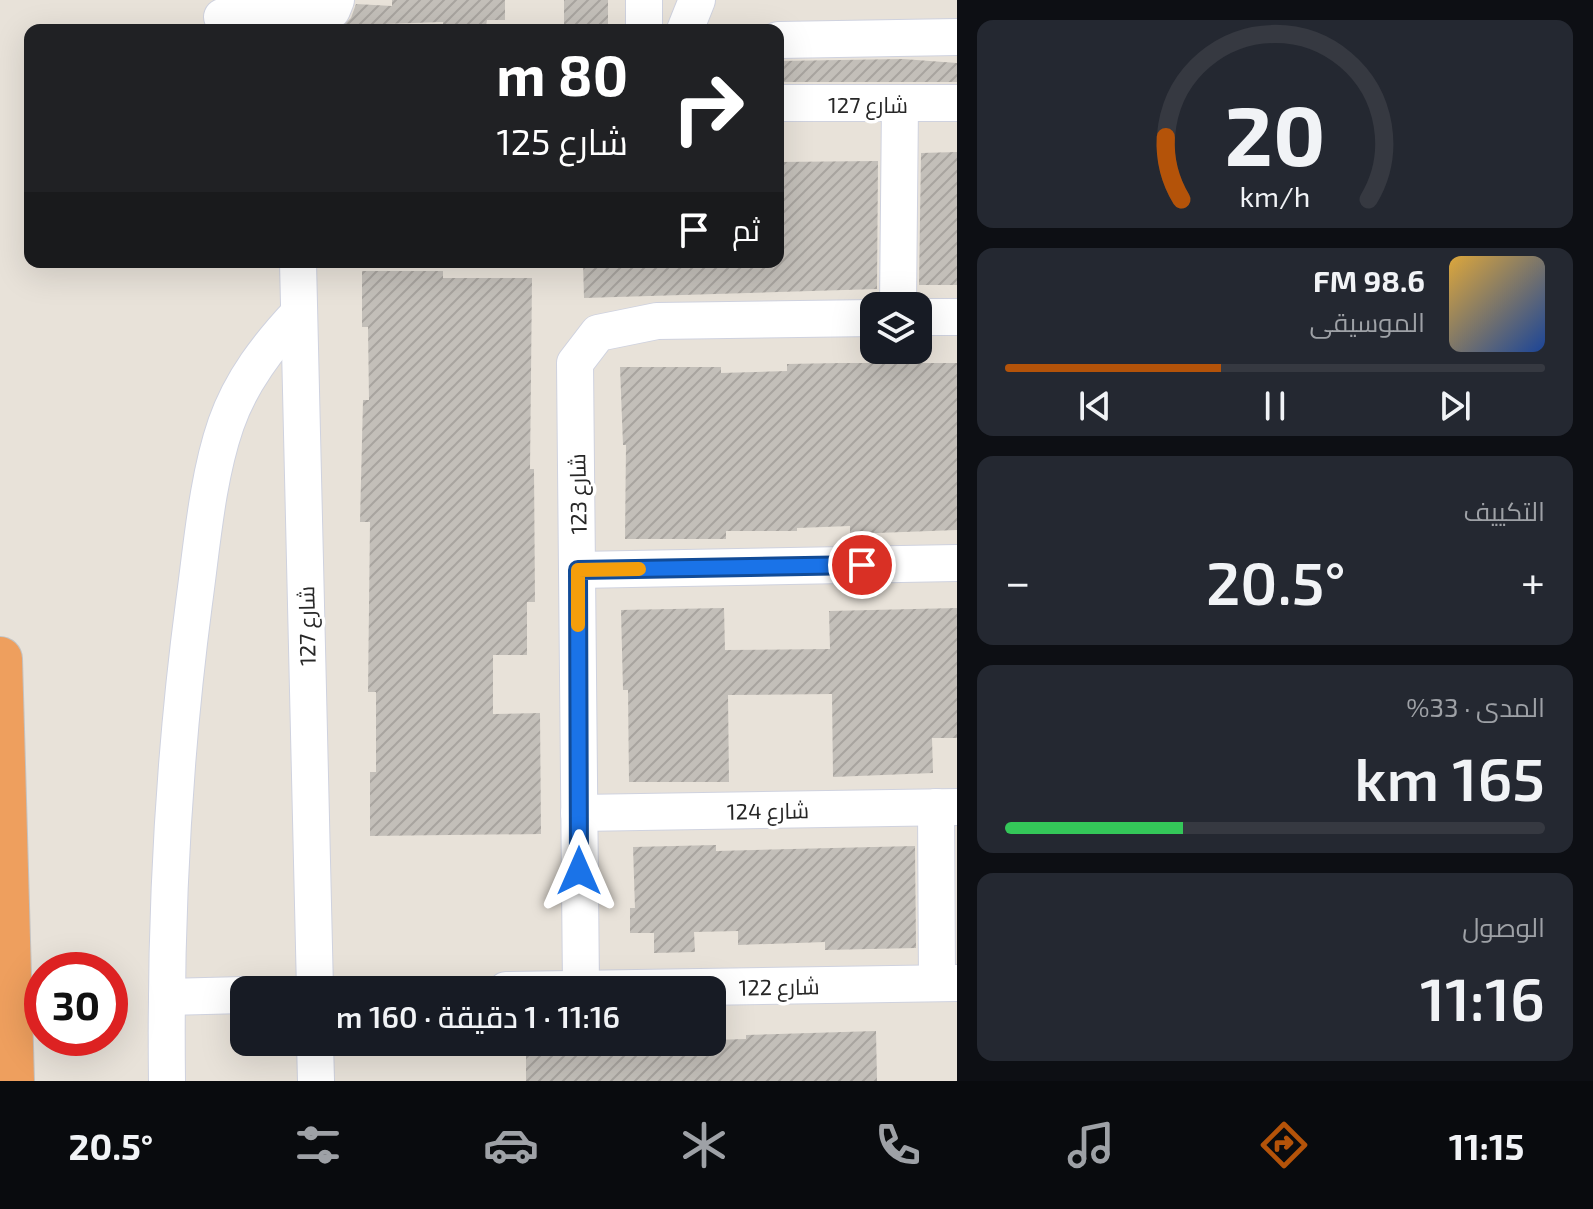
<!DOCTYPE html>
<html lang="ar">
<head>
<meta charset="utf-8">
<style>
	:root { --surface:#171b24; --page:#242831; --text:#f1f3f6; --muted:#9ea1a6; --line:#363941; --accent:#b45309 }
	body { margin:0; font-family:"Exo 2",Cairo,sans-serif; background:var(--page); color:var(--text); direction:rtl; height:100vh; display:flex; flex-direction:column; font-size:30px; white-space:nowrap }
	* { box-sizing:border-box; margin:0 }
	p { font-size:26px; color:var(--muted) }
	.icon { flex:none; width:44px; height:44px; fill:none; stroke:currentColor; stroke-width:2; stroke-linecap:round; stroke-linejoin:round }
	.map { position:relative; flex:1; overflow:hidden; direction:ltr }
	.side { display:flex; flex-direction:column; gap:20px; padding:20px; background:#0d0f14; width:636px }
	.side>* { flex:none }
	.banner { position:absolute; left:24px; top:24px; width:760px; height:244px; border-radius:16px; box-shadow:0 8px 32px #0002; direction:rtl; background:#202124; color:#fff; overflow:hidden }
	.buttons { position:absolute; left:860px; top:292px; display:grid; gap:16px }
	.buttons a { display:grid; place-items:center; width:72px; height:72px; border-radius:16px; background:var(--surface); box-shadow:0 8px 32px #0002; font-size:40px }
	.speed { position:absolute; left:24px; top:952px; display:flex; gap:16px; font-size:40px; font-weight:700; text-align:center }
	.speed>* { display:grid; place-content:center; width:104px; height:104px; border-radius:50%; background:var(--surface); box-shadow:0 8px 32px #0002; line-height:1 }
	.speed .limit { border:12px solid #d22; background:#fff; color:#111 }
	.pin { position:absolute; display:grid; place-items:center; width:68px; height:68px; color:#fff; margin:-34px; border:4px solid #fff; border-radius:50%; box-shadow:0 2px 8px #0007 }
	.me { position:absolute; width:88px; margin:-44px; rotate:0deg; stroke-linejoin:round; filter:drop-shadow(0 0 6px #0008) }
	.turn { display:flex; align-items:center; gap:28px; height:168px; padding:0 24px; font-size:36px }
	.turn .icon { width:104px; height:104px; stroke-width:2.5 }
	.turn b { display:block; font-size:56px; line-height:68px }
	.then { display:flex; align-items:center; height:76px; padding:0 24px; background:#0003; gap:16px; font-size:30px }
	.big { font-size:60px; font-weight:600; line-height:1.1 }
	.side .card { flex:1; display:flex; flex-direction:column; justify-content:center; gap:12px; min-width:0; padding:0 28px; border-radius:16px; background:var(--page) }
	.side .dial { align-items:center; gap:0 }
	.dial svg { height:208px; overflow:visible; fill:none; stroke:var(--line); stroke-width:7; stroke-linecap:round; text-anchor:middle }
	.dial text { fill:var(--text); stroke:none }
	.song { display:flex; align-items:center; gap:24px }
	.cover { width:96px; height:96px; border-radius:12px; background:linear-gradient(135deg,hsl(40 70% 55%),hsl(220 70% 35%)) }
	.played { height:8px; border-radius:4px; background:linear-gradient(90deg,var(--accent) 40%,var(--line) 40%) }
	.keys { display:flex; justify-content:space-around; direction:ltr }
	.heat { display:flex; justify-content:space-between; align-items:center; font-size:44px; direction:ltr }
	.charge { height:12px; border-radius:6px; background:linear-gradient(90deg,#34c759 33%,var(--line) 0) }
	.trip { position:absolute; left:230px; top:976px; width:496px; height:80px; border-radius:16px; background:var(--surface); box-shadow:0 8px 32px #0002; font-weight:600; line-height:80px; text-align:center; direction:rtl }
	.menu { display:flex; height:128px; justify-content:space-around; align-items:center; background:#090b0e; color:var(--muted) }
	.menu .icon { width:56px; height:56px }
	.menu .on { color:var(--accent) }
	.menu b { font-size:36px; color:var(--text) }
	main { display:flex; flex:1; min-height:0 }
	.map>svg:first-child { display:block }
	.building { fill:url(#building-hatch) }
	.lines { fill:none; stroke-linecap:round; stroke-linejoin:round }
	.minor-casing { stroke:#cfd2df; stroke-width:38 }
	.highway-casing { stroke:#c3c3c3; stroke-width:46 }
	.minor { stroke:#fff; stroke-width:36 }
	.highway { stroke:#ee9f5e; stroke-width:44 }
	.route-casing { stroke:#114b97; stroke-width:20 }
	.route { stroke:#1a73e8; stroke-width:14 }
	.slow { stroke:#f59e0b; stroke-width:14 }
	.labels { text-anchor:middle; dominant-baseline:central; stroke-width:7; stroke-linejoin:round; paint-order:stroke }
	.street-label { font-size:22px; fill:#272727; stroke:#fff }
</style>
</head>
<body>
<main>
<section class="side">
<div class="card dial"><svg viewBox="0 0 100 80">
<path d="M14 69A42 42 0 1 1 86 69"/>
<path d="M14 69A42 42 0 0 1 8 45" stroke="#b45309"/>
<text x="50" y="56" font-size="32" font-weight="700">20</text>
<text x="50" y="72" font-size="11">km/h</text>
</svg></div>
<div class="card">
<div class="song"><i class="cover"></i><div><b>98.6 FM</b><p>الموسيقى</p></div></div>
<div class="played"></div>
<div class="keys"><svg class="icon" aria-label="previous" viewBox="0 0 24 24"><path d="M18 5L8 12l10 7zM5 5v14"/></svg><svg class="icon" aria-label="pause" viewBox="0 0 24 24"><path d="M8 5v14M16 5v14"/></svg><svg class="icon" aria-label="next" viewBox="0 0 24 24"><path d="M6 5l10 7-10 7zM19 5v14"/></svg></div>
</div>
<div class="card"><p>التكييف</p>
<div class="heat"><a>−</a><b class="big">20.5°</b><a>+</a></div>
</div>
<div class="card"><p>المدى · 33%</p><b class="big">165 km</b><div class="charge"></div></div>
<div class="card"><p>الوصول</p><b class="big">11:16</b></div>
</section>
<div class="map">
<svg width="957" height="1081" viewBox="0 0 957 1081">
	<defs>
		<pattern id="building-hatch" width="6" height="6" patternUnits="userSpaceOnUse" patternTransform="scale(2)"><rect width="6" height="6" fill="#c3bfb9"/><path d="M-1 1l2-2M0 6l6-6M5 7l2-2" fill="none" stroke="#a8a49f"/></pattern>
	</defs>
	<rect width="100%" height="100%" fill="#e8e2d9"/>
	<!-- building -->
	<g class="building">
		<polygon points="392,0 505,0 505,20 487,20 486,26 443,25 443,22 384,24 383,30 338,30 351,18 356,4 392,6"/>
		<polygon points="564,0 608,0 608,25 564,24"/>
		<polygon points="903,59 957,63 957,82 778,82 778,61"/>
		<polygon points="957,152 957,285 919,285 921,153"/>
		<polygon points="878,161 877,289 584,298 583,262 778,262 778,162"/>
		<polygon points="362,271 443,271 443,278 532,278 530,469 534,469 535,602 527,602 527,655 493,655 493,714 540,713 541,834 370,836 370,772 376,772 376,692 368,692 370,522 360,522 363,400 369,400 368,327 362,327"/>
		<polygon points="840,363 957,363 957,530 850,534 850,526 797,528 797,531 726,531 726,539 625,539 626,445 623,445 620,367 721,367 721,373 787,371 787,364"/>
		<polygon points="724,608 725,650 830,649 829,611 957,608 957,738 932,738 933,773 833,777 832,694 728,695 729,782 629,782 628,690 623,690 621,610"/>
		<polygon points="716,845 716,851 915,846 916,948 825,950 825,942 738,945 738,931 694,932 695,952 654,953 654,933 630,933 630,908 635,908 633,847"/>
		<polygon points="876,1031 877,1081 526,1081 526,1042 712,1042 712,1040 746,1039 746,1035"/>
	</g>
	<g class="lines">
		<defs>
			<g id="minor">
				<polyline points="644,0 644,30"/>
				<polyline points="222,17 318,15 332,10 336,0"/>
				<polyline points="685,30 697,0"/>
				<polyline points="778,40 957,37"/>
				<polyline points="778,103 957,103"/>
				<polyline points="298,262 315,990"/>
				<polyline points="898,306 900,104"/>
				<polyline points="918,317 957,317"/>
				<polyline points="578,570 957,563"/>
				<polyline points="936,807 937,983"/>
				<polyline points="579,813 957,807"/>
				<polyline points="581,988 575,363 598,333 657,321 874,318"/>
				<polyline points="506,990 957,983"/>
				<polyline points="167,997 244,995"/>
				<polyline points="315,1042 316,1081"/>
				<path d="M167,1081C165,921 173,762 194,603C202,545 207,479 226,424C241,381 268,346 299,313"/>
			</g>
			<polyline id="highway" points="0,659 12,1081"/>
		</defs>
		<!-- minor casing -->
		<use href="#minor" class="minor-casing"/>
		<!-- highway casing -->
		<use href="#highway" class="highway-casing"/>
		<!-- minor -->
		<use href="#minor" class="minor"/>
		<!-- highway -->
		<use href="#highway" class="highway"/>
	</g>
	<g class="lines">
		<defs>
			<polyline id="route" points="579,871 578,570 862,565"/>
		</defs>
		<!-- route casing -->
		<use href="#route" class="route-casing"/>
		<!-- route -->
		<use href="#route" class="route"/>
		<!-- slow -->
		<polyline class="slow" points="578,625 578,570 639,569"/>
	</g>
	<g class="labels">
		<!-- street labels -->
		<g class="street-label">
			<text x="868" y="104">شارع 127</text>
			<text transform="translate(577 494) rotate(-91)">شارع 123</text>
			<text transform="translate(306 626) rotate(-91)">شارع 127</text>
			<text transform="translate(768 810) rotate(-1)">شارع 124</text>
			<text transform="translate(779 986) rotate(-1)">شارع 122</text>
		</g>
	</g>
</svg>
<div class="buttons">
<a><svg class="icon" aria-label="layers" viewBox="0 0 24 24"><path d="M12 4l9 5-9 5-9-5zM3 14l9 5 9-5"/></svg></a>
</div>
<div class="speed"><div class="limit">30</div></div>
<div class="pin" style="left:862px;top:565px;background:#d93025"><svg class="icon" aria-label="arrive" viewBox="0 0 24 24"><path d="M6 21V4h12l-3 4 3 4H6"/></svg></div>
<svg class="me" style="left:579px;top:871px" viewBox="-20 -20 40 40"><path d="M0-17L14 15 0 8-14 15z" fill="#1a73e8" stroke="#fff" stroke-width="4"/></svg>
<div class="trip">11:16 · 1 دقيقة · 160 m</div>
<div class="banner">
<div class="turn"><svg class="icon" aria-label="right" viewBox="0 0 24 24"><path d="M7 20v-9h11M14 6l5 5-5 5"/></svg><div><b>80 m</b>شارع 125</div></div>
<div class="then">ثم<svg class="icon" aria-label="arrive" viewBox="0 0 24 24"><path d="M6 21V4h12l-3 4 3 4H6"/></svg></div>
</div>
</div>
</main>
<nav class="menu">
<b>11:15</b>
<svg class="icon on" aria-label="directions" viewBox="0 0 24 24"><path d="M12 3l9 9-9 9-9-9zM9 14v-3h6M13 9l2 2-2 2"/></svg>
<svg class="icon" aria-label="music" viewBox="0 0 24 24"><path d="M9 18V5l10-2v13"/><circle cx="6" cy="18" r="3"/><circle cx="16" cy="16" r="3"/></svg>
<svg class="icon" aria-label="phone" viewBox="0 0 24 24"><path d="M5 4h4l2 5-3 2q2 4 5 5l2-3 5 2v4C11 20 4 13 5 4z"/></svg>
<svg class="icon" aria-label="climate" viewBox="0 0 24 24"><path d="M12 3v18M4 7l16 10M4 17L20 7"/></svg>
<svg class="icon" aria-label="car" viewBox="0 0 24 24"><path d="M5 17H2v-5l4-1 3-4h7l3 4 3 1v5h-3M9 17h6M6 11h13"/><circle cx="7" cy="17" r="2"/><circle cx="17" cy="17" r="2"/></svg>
<svg class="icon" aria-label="filters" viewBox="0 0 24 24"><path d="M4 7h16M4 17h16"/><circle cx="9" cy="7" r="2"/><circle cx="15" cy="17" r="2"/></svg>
<b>20.5°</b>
</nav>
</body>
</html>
